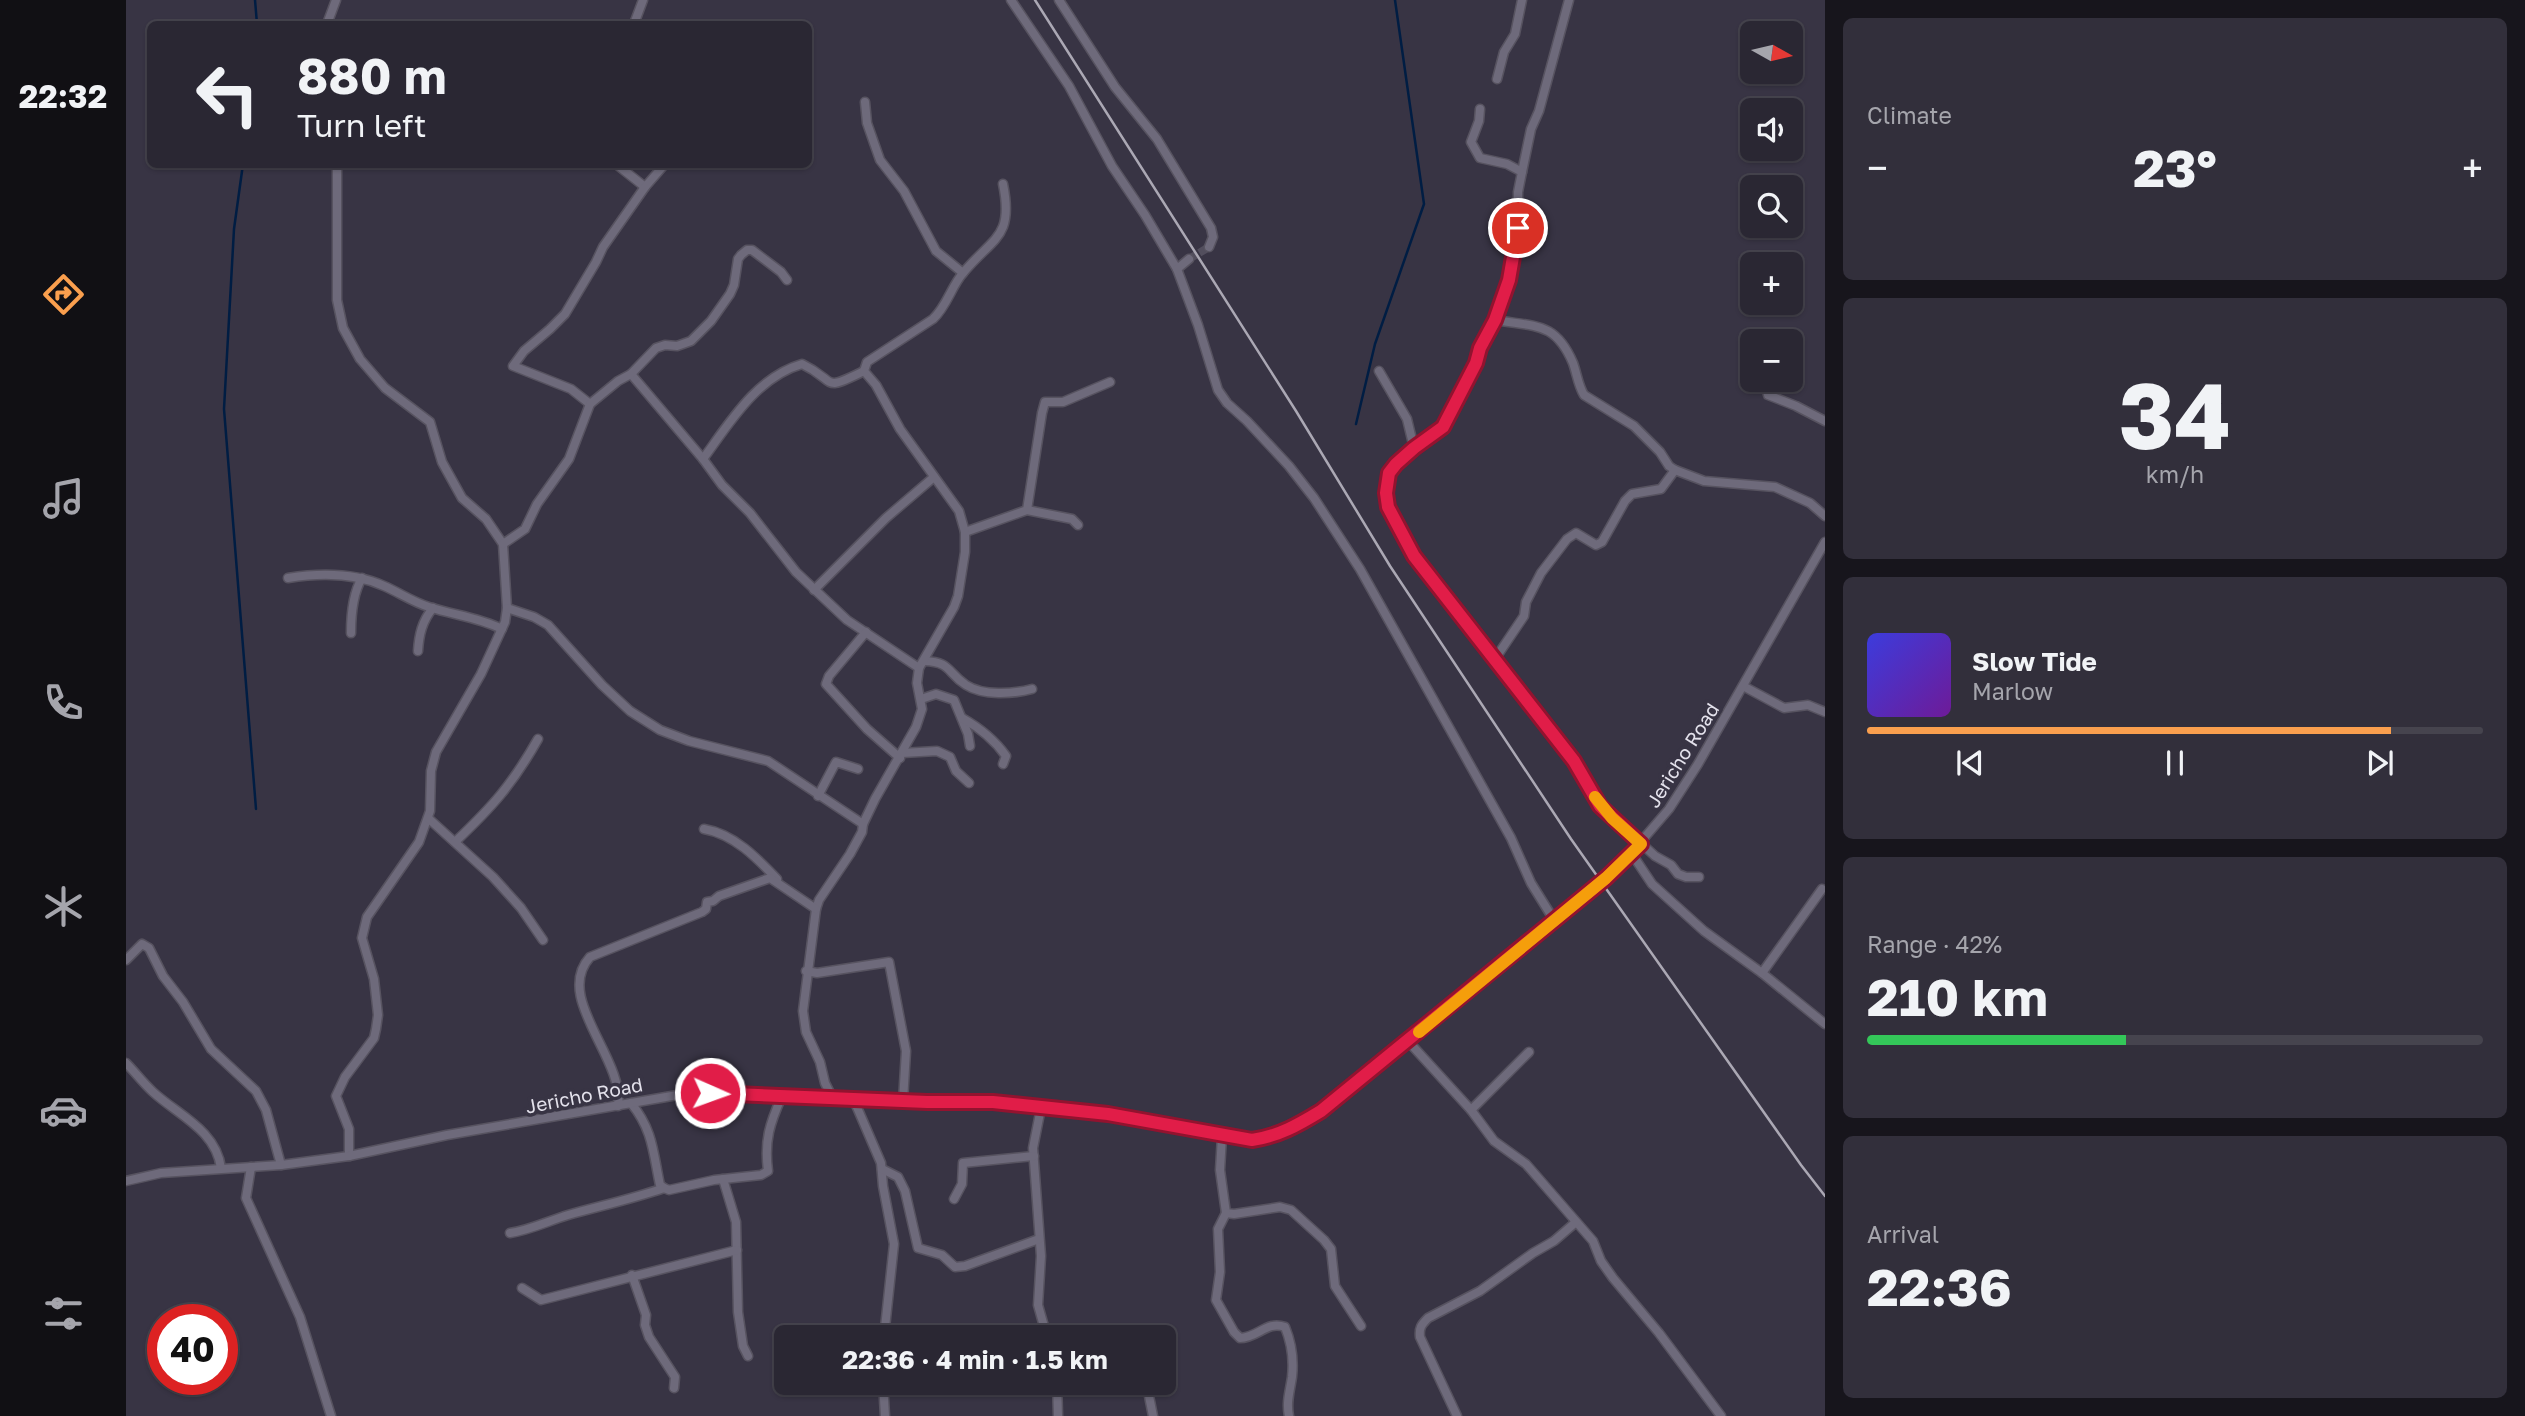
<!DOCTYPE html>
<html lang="en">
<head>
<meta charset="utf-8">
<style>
	:root { --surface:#2a2733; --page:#322f3b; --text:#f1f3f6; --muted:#a5a5ac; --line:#46444e; --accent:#fa9f4e }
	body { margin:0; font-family:"Golos Text",sans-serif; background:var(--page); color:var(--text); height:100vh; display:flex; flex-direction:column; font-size:26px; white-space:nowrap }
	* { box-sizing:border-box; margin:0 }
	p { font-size:23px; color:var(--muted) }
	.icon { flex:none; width:38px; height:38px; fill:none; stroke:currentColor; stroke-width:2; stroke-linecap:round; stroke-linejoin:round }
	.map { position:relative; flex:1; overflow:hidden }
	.details { display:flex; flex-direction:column; gap:18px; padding:18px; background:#17151c; width:700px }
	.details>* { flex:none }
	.hud { position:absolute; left:21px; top:21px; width:665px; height:147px; border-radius:10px; box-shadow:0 2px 5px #0004,0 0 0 2px var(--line); background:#2a2733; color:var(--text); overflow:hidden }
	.needle { width:46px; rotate:98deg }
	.tools { position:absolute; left:1614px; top:21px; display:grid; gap:14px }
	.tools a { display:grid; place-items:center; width:63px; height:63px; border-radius:10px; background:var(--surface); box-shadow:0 2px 5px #0004,0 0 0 2px var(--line); font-size:35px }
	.speed { position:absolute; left:21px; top:1304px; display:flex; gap:14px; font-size:35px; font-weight:700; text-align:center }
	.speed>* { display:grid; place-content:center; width:91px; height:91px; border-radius:50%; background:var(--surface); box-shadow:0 2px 5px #0004,0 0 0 2px var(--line); line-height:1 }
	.speed .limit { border:10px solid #d22; background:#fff; color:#111 }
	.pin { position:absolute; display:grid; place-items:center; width:60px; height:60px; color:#fff; margin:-30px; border:4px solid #fff; border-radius:50%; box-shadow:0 2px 7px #0007 }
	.me { position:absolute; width:77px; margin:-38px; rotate:92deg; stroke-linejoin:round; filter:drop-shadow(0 0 5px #0008) }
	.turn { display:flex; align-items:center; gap:24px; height:147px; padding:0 35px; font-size:32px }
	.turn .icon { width:91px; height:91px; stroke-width:2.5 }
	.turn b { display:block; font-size:49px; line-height:60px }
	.big { font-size:52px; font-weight:700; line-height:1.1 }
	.details .tile { flex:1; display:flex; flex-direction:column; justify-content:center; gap:10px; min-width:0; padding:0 24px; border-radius:10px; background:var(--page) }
	.details .dial { align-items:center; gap:0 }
	.dial b { font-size:91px; line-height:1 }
	.song { display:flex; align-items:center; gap:21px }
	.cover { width:84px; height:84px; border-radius:10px; background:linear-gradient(135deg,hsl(240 70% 55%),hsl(280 70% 35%)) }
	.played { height:7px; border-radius:4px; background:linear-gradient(90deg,var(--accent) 85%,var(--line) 85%) }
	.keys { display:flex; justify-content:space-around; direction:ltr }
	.heat { display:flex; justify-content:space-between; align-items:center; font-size:38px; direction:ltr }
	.charge { height:10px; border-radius:5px; background:linear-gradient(90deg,#34c759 42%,var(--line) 0) }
	.trip { position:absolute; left:648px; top:1325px; width:402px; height:70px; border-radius:10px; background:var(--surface); box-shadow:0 2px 5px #0004,0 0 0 2px var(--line); font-weight:700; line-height:70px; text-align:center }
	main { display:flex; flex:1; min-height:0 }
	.tab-bar { display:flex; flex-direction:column; width:126px; justify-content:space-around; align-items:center; background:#111014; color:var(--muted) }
	.tab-bar .icon { width:49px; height:49px }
	.tab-bar .current { color:var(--accent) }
	.tab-bar b { font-size:32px; color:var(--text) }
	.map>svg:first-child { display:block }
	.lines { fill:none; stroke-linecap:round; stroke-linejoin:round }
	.stream { stroke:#001d43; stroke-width:2.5 }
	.minor-tunnel { stroke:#524e5d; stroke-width:8; stroke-dasharray:8 4; stroke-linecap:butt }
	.minor-casing { stroke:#575360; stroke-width:11 }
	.minor { stroke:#6e6a7b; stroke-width:8 }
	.rail { stroke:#aba8b4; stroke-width:2.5 }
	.minor-bridge-casing { stroke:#575360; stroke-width:11; stroke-linecap:butt }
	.minor-bridge { stroke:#6e6a7b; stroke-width:8 }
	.route-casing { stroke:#92132f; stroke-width:18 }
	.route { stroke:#e11d48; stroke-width:12 }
	.slow { stroke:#f59e0b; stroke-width:12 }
	.labels { text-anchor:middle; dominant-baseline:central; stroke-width:7; stroke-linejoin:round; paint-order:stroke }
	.street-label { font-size:19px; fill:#e4e2ec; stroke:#383444 }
</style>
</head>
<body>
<main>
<nav class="tab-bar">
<b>22:32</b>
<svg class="icon current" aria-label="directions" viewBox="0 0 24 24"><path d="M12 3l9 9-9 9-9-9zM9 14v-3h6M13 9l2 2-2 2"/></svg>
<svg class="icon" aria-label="music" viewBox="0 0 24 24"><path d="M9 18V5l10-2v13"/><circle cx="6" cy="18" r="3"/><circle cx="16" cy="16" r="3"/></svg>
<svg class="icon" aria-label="phone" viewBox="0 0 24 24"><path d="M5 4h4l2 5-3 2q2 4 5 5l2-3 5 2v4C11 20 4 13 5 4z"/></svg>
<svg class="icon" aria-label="climate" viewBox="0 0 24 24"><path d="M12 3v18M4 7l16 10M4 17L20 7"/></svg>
<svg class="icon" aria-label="car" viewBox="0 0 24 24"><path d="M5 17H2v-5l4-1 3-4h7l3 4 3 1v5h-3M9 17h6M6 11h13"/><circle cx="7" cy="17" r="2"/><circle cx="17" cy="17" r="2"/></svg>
<svg class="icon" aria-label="filters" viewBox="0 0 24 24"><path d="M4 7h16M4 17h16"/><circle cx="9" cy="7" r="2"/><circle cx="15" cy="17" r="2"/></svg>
</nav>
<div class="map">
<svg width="1699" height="1416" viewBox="0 0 1699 1416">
	<rect width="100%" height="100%" fill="#383444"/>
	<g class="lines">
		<!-- stream -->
		<g class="stream">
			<polyline points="129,0 131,24"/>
			<polyline points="117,164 108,229 98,409 130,809"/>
			<polyline points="1230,424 1249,344 1298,204 1269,0"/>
		</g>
		<!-- minor-tunnel -->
		<polyline class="minor-tunnel" points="1063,259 1083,247"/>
		<defs>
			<g id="minor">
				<polyline points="885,0 943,86 986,166 1019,215 1051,269"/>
				<polyline points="933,0 989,87 1031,139 1085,228 1087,237 1083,247"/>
				<polyline points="201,24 210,0"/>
				<polyline points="508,24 517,0"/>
				<polyline points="1371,79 1378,52 1389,34 1396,0"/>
				<polyline points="739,102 741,123 754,160 778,191 810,251 837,273"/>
				<polyline points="211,164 211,300 217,328 234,359 259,388 304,422 316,462 336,498 360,519 377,544 381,608 379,622 355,674 310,752 305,771 304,811 293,842 241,917 236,938 248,979 252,1015 250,1029 248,1038 219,1077 210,1096 223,1129 223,1156"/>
				<polyline points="490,164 519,187"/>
				<polyline points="1396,172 1405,129 1413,111 1443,0"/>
				<polyline points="1063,259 1051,269 1072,325 1092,390 1101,403 1121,421 1163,466 1188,498 1234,569 1385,838 1405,883 1428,920"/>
				<path d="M1369,320C1409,327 1429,321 1447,363C1451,374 1452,385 1458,395L1508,426L1534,452L1543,466L1549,470L1578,481L1649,487L1684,503L1699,516"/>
				<polyline points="1253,371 1281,419 1288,448 1317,427 1350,363 1354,348 1369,320 1383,280 1392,228 1392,192 1396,172 1381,164 1354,158 1345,142 1353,121 1354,109"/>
				<polyline points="505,374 577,459 596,485 624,513 670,572 721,620 793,668"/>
				<polyline points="1644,380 1641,389 1642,395 1670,406 1699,421"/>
				<polyline points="464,404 445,389 387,366 398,351 424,329 439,314 470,262 477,247 519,187 539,164"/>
				<path d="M1288,448C1277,457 1264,466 1261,481C1251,526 1340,625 1369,659"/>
				<path d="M577,459C604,422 631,377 676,364C712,381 694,393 738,371"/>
				<polyline points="1549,470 1535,489 1506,494 1499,501 1476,542 1470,545 1450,533 1441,539 1415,573 1400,602 1398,616 1369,659 1448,761 1474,806 1529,856 1545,865 1552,874 1560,877 1573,877"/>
				<polyline points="901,510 946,519 952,525"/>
				<polyline points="839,532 901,510 916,413 919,402 937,402 984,382"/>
				<polyline points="377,544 399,529 411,504 443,459 464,404 492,381 505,374 530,348 539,345 551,346 565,341 585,321 604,294 608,285 612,259 615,255 621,250 626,250 655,272 661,280"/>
				<path d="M162,578C194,573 229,573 258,586C274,593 287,602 303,607C327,615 352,617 376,629"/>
				<polyline points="688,590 760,518 808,477"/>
				<polyline points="381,608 408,617 422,625 476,685 504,711 534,730 563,741 642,761 737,824"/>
				<polyline points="740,632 703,676 700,684 741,729 774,758"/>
				<path d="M225,633C225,615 227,593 236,578"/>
				<path d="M292,651C293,635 296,621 307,608"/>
				<path d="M798,661C826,662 820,672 840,685C857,696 887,694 906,689"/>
				<polyline points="1617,686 1658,708 1682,705 1699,712"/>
				<polyline points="795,699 810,694 828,700 842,734 844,746"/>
				<path d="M836,718C854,728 868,739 880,756L877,764"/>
				<polyline points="776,753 811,751 824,757 830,771 843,783"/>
				<polyline points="692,796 710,762 732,769"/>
				<polyline points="302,818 367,877 395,908 417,940"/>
				<path d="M578,829C608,834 631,858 651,879"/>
				<path d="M329,842C366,807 386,785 412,739"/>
				<polyline points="1506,854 1526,884 1578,931 1636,973 1699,1024"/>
				<polyline points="1500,859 1543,809 1572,764 1699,542"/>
				<polyline points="0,960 16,944 23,948 37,976 57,1002 85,1049 130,1091 140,1110 155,1165"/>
				<polyline points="680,971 691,973 763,962 780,1051 777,1101"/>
				<polyline points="1636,973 1696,889"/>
				<polyline points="1282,1041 1345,1110 1368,1141 1400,1164 1467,1241 1475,1261 1487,1278 1533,1333 1595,1416"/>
				<path d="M0,1063C9,1072 17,1083 27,1092C52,1115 90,1130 95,1168"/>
				<path d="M706,1097L699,1083L694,1062L680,1032L677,1011L690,909L693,900L724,854L736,832L737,824L749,799L790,727L796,709L791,683L793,668L828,607L832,596L839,552V532L833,511L774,429L750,385L738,371L741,362L807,319C821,306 825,287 837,273C867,237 888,238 877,184"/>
				<polyline points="727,1098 755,1163 757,1186 768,1244 758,1337"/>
				<path d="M505,1103C527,1130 527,1152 534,1185L538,1188"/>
				<path d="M492,1106C499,1058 427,998 464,957L576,912L580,909L581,902L587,901L593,896L644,878L690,909"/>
				<polyline points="915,1108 907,1148 915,1256 912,1305 921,1337"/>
				<polyline points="1345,1110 1403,1052"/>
				<polyline points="1096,1136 1094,1170 1100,1213 1108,1214 1154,1207 1165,1210 1198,1240 1205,1249 1209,1286 1235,1326"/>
				<polyline points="125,1167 120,1198 174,1317 205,1416"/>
				<polyline points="756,1169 772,1177 779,1191 792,1248 816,1255 829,1267 839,1266 913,1239"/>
				<polyline points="597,1179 610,1222 612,1312 617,1346 622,1356"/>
				<path d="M0,1181L35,1173L155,1165L223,1156L321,1135L563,1093L801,1102H867L982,1114L1126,1140C1153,1136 1172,1125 1195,1111L1442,908"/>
				<polyline points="828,1199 836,1184 837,1163 908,1156"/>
				<path d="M1100,1213L1092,1229L1094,1272L1090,1300L1108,1332L1114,1338C1132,1338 1141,1320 1159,1327C1166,1344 1168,1359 1166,1377C1164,1391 1160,1402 1163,1416"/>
				<path d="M384,1233C404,1230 422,1221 442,1215C474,1206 506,1199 538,1188L543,1190L588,1180L635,1175L642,1171C638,1140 644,1123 656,1096"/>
				<polyline points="506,1275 520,1315 519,1325 523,1337 549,1377 548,1388"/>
				<polyline points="396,1288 415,1300 427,1297 611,1250"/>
				<polyline points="757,1382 759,1416"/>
				<polyline points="931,1382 932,1416"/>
				<polyline points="1014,1382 1022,1391 1027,1416"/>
				<polyline points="932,1386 947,1382"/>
				<path d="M1331,1416L1294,1337C1293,1328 1295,1325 1302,1318L1354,1291L1407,1253L1428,1241L1450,1222"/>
			</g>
		</defs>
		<!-- minor casing -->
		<use href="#minor" class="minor-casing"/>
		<!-- minor -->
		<use href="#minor" class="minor"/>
		<!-- rail -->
		<polyline class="rail" points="909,0 1170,411 1264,566 1445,839 1675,1165 1699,1196"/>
		<defs>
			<polyline id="minor-bridge" points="1442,908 1500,859"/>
		</defs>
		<!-- minor-bridge casing -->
		<use href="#minor-bridge" class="minor-bridge-casing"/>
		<!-- minor-bridge -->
		<use href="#minor-bridge" class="minor-bridge"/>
	</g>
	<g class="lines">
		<defs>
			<path id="route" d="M584,1093L801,1102H867L982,1114L1126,1140C1153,1136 1172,1125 1195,1111L1480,878L1515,844L1474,806L1448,761L1288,556L1262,507L1260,493L1263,473L1270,464L1288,448L1317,427L1350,363L1354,348L1369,320L1383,280L1392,228"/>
		</defs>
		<!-- route casing -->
		<use href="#route" class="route-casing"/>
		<!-- route -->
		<use href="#route" class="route"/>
		<!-- slow -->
		<polyline class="slow" points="1293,1032 1480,878 1515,844 1486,818 1469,797"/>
	</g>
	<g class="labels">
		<!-- street labels -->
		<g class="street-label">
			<text transform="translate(1556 755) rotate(-58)">Jericho Road</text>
			<text transform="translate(458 1095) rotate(-11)">Jericho Road</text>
		</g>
	</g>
</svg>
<div class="tools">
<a><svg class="needle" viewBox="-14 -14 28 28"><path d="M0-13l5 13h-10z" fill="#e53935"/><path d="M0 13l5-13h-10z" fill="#a5a5ac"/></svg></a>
<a><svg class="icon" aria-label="sound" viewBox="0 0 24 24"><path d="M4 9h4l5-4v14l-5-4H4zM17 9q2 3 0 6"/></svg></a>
<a><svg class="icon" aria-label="search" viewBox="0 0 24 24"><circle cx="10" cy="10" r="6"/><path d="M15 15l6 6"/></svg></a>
<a>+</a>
<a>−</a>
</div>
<div class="speed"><div class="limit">40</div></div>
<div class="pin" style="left:1392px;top:228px;background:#d93025"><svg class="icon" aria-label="arrive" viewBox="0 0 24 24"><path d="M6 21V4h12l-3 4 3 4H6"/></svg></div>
<svg class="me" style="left:584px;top:1093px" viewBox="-20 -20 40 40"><circle r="17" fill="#e11d48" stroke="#fff" stroke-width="3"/><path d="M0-11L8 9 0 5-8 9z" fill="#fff"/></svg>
<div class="trip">22:36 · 4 min · 1.5 km</div>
<div class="hud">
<div class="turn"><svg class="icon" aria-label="left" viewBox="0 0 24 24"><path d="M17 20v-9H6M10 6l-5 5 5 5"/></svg><div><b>880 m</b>Turn left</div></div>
</div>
</div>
<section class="details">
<div class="tile"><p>Climate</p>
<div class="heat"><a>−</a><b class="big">23°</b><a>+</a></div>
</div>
<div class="tile dial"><b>34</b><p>km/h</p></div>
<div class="tile">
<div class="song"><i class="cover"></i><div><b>Slow Tide</b><p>Marlow</p></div></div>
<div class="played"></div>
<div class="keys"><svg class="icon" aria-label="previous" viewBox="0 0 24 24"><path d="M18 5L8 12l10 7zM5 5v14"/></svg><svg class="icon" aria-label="pause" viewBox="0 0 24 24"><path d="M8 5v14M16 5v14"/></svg><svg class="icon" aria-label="next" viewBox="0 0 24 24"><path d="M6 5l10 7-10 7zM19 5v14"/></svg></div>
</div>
<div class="tile"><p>Range · 42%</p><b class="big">210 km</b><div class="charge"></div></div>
<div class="tile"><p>Arrival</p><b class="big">22:36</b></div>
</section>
</main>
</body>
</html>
